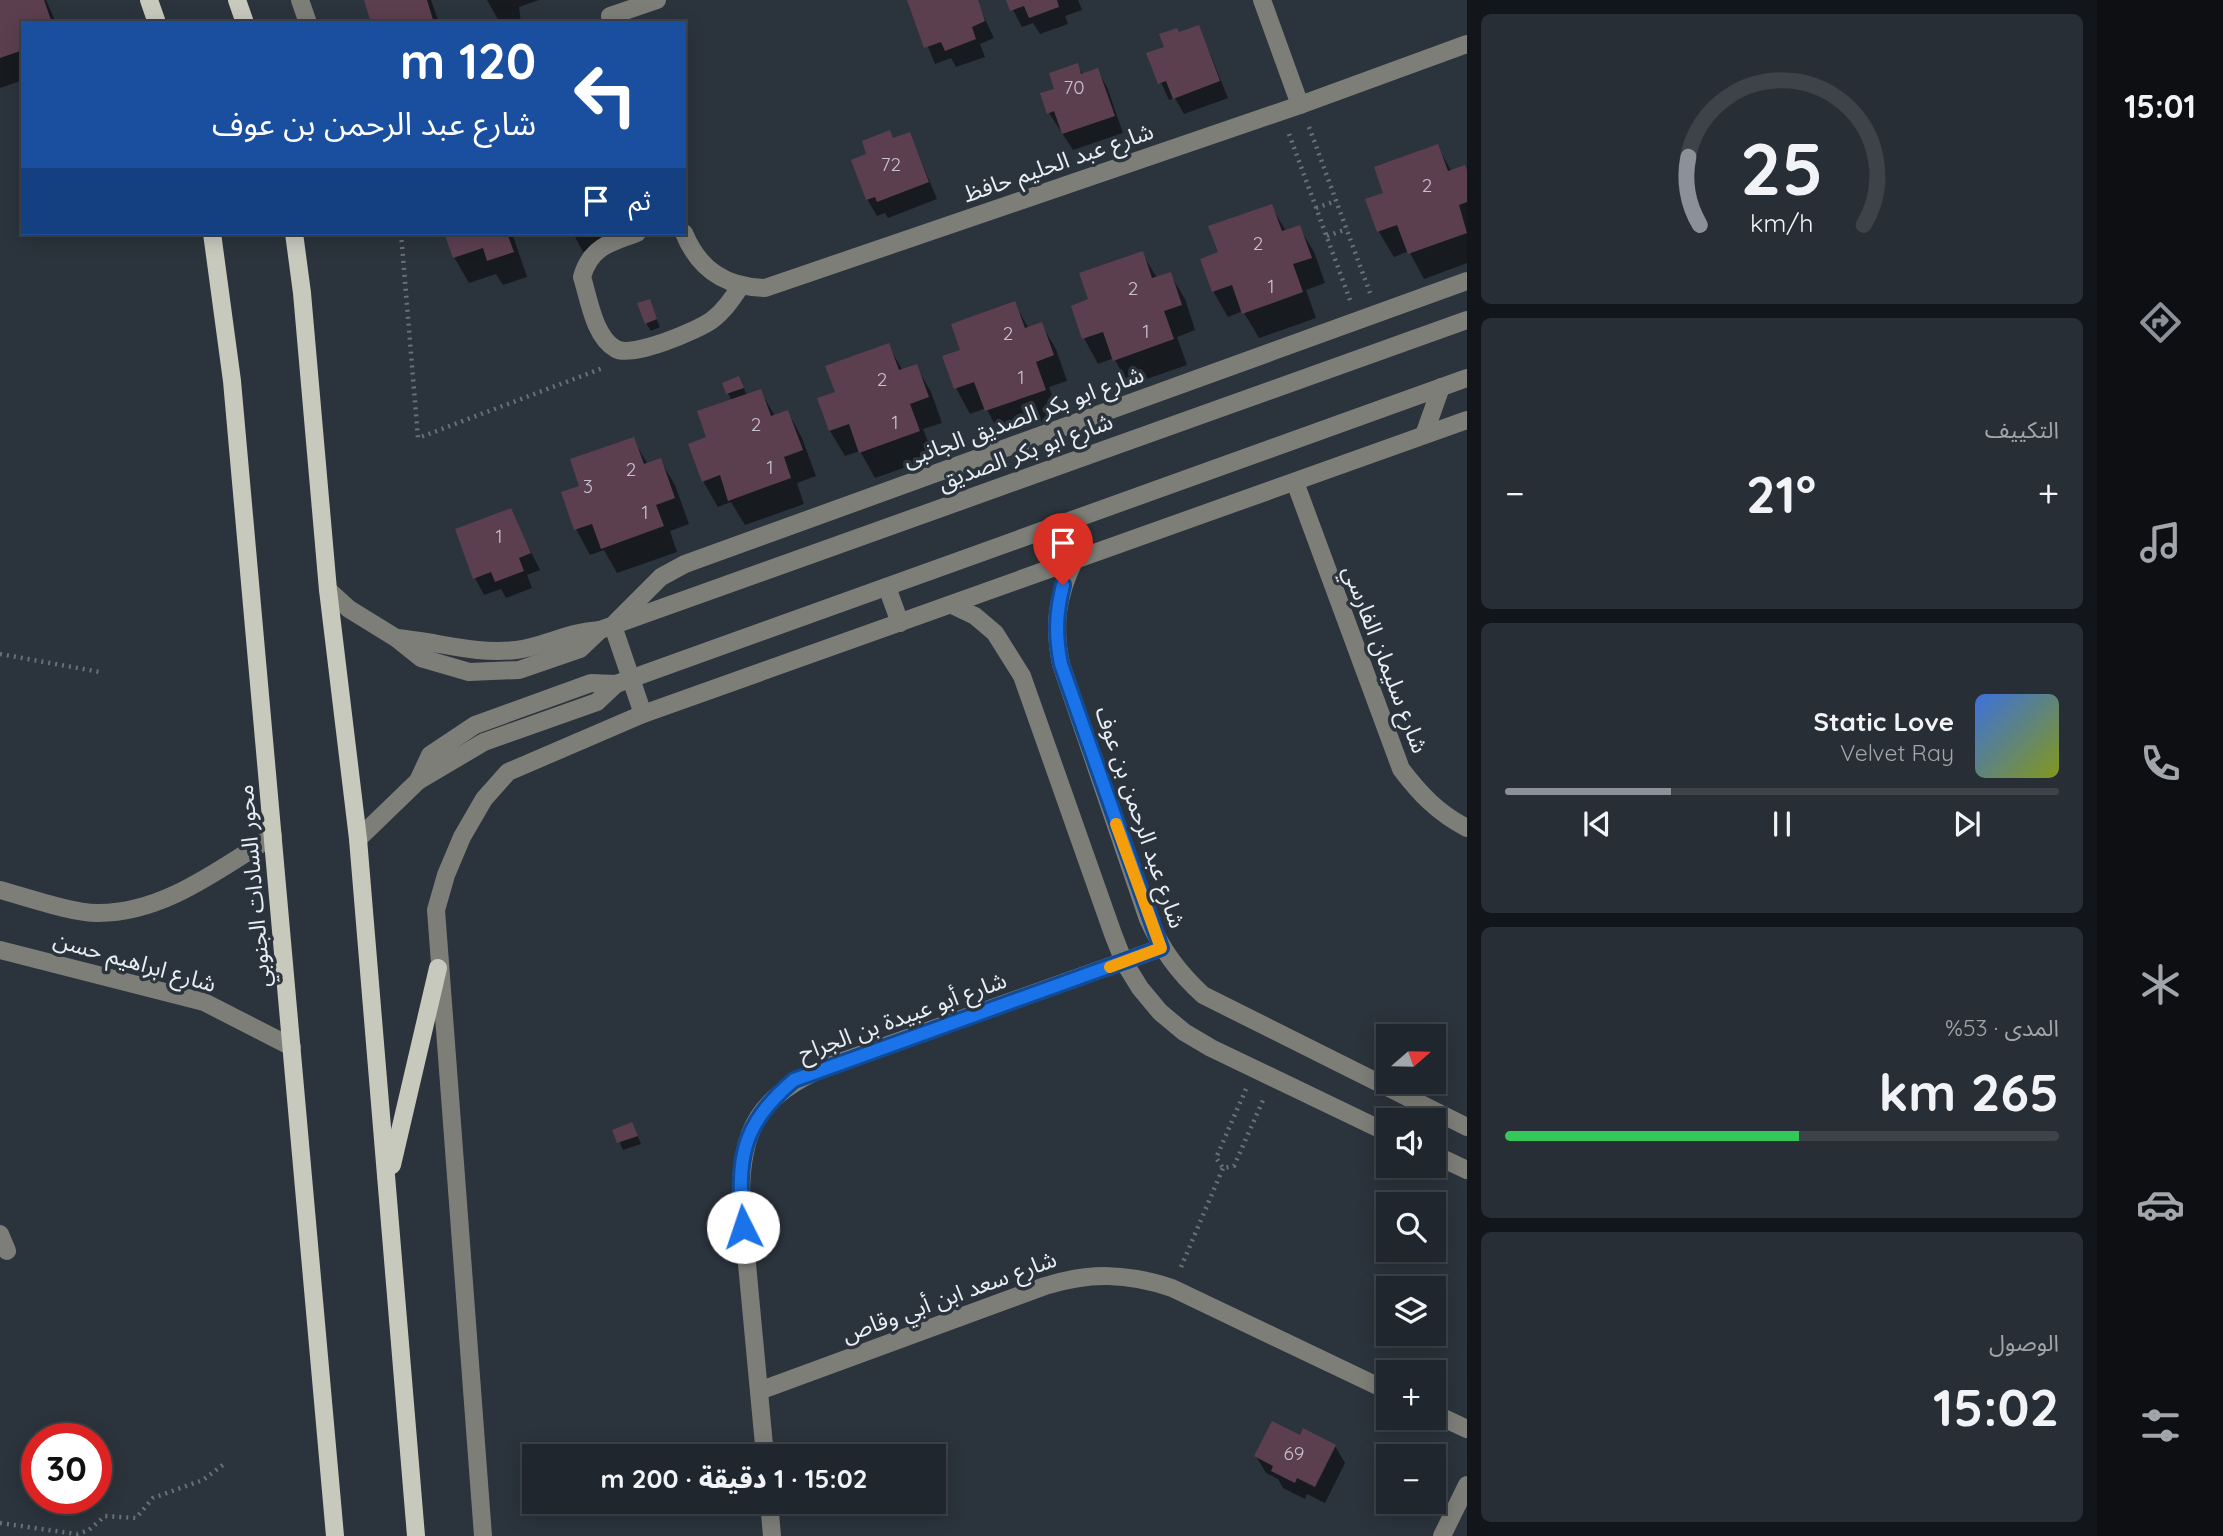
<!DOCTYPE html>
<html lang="ar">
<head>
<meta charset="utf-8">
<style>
	:root { --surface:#20262d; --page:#282e35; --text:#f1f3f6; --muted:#a2a5aa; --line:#3d4349; --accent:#8c9099 }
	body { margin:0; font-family:Quicksand,"Noto Sans Arabic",sans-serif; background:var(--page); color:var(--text); direction:rtl; height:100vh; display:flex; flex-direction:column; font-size:26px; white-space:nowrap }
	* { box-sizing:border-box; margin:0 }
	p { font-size:23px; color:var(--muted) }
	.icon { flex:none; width:38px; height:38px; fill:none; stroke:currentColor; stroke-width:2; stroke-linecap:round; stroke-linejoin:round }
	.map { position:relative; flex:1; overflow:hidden; direction:ltr }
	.sheet { display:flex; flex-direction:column; gap:14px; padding:14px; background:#121519; width:630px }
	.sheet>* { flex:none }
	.hud { position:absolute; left:21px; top:21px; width:665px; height:214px; border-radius:0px; box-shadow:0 4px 18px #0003,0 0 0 2px var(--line); direction:rtl; background:#1a4fa0; color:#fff; overflow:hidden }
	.needle { width:46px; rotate:70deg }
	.fabs { position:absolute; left:1376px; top:1024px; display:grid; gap:14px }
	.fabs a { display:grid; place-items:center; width:70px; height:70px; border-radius:0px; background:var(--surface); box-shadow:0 4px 18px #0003,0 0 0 2px var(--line); font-size:35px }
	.speed { position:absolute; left:21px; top:1423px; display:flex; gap:14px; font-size:35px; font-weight:700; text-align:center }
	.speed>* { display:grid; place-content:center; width:91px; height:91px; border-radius:50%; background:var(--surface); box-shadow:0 4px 18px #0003,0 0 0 2px var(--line); line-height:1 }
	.speed .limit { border:10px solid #d22; background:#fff; color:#111 }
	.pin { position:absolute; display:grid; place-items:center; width:60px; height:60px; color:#fff; margin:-72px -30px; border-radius:50% 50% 50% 0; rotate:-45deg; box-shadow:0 0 7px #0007 }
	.pin .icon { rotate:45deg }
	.me { position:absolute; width:77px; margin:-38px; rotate:356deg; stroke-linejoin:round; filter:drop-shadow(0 0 5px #0008) }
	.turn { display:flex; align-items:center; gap:24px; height:147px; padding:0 35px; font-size:32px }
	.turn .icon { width:91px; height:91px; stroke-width:2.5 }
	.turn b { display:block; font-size:49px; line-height:60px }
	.then { display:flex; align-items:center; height:66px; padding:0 35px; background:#0003; gap:14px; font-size:26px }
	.big { font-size:52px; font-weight:800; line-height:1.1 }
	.sheet .widget { flex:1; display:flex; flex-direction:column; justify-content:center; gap:10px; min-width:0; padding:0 24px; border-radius:10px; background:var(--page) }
	.sheet .dial { align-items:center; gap:0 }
	.dial svg { height:182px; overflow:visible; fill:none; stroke:var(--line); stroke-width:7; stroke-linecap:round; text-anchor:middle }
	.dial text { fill:var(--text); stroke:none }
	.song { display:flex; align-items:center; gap:21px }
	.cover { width:84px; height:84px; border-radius:10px; background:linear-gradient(135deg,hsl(220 70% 55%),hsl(70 70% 35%)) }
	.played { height:7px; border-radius:4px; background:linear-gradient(90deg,var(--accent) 30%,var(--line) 30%) }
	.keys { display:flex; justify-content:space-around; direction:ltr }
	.heat { display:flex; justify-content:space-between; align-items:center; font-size:38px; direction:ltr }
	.charge { height:10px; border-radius:5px; background:linear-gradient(90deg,#34c759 53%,var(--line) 0) }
	.trip { position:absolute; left:522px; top:1444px; width:424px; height:70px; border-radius:0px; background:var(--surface); box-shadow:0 4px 18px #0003,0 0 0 2px var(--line); font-weight:800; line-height:70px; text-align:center; direction:rtl }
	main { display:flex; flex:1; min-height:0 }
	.dock { display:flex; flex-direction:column; width:126px; justify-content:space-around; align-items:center; background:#0d0f12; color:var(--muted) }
	.dock .icon { width:49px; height:49px }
	.dock .selected { color:var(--accent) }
	.dock b { font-size:32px; color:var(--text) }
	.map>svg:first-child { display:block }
	.shadow { fill:#0007 }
	.building { fill:#5c3f4f }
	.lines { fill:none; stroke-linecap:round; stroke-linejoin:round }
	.path { stroke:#697078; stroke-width:4.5; stroke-dasharray:2 5; stroke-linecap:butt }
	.minor { stroke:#7d7e78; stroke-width:18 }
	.major { stroke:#c8c9bd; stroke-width:18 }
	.route-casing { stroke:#114b97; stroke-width:18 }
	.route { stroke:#1a73e8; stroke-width:12 }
	.slow { stroke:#f59e0b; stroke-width:12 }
	.labels { text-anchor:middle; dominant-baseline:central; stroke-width:7; stroke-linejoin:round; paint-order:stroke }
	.number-label { font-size:19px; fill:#c6c2cb }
	.street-label { font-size:23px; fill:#e9eef4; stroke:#2b333c }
</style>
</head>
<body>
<main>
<nav class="dock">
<b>15:01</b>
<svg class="icon selected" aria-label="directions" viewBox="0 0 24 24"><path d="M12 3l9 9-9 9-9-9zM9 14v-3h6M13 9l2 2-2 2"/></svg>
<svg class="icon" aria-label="music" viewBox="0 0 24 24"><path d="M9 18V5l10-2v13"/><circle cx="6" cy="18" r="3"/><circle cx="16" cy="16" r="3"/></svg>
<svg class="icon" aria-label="phone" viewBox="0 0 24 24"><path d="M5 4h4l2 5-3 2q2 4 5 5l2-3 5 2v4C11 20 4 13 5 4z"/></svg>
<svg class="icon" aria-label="climate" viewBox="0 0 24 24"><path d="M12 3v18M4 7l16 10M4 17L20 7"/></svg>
<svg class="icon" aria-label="car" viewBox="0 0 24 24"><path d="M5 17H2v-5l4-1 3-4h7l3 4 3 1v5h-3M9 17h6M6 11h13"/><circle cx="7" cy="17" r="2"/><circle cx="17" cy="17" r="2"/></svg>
<svg class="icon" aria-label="filters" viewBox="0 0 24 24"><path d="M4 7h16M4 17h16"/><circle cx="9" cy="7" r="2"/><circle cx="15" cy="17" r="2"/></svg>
</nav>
<section class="sheet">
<div class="widget dial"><svg viewBox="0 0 100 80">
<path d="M14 69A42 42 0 1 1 86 69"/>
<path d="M14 69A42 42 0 0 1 9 39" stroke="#8c9099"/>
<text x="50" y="56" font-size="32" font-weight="700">25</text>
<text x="50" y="72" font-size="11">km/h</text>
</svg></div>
<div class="widget"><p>التكييف</p>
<div class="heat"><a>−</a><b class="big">21°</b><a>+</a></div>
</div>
<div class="widget">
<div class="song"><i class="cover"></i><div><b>Static Love</b><p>Velvet Ray</p></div></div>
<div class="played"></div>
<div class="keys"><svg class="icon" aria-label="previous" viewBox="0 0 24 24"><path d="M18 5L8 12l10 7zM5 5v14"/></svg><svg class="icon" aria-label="pause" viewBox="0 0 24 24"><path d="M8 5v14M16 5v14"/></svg><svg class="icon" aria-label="next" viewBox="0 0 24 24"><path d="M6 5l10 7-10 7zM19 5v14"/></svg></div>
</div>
<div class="widget"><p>المدى · 53%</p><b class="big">265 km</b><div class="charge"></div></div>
<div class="widget"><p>الوصول</p><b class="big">15:02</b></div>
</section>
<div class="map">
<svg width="1467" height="1536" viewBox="0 0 1467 1536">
	<rect width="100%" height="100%" fill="#2b333c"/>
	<!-- shadow -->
	<g class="shadow">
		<polygon points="0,0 46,0 56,23 23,23 23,80 0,88"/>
		<polygon points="366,0 431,0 439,23 373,23"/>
		<polygon points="487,0 539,0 519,7 521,23 500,23"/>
		<polygon points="909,0 976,0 994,38 980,44 985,57 956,67 951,58 935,64"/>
		<polygon points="1008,0 1078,0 1082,10 1065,16 1068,24 1040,34 1033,23 1022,27"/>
		<polygon points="1199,27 1228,98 1184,114 1175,98 1169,100 1148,54 1166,48"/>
		<polygon points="1077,65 1083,75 1097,70 1107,87 1123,133 1073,150 1049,113 1043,94 1056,90"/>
		<polygon points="910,134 937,199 888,218 885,213 877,216 867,199"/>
		<polygon points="1437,146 1452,172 1467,172 1467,263 1424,279 1409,251 1394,257 1379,232 1367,200 1386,194"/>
		<polygon points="1271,206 1286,231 1299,227 1314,252 1325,283 1306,290 1316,318 1259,338 1243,311 1228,317 1213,291 1220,253"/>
		<polygon points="446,233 512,233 527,277 503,285 496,274 469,283 454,257"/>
		<polygon points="573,233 602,233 605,243 583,252"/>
		<polygon points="1142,253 1157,278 1170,274 1185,299 1195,330 1177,337 1187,365 1129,385 1114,358 1098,364 1084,338 1073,307 1090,300"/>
		<polygon points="649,301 660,327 651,331 646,323"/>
		<polygon points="1014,303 1029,329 1041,324 1056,349 1067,381 1049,387 1059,415 1001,436 986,408 970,414 956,388 945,357 963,351"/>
		<polygon points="888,345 903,371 916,366 931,392 942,423 923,429 934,457 875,478 860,451 845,456 830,431 819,399 837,393"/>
		<polygon points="743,386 747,396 760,391 775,416 788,412 802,438 816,476 797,483 804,504 745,525 731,502 718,507 703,481 709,438 732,401 728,393"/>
		<polygon points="633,439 648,465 660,460 675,485 689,524 670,531 677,552 617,573 604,550 590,555 576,529 581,487"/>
		<polygon points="510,510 540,570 527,575 532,588 506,598 501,589 484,595 475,578"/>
		<polygon points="615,1131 636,1132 641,1144 623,1150"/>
		<polygon points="1300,1438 1335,1446 1345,1463 1325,1503 1307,1494 1305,1499 1283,1488 1278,1479 1266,1473 1256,1456"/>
	</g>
	<!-- building -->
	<g class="building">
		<polygon points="0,0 44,0 52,23 23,23 23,50 0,58"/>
		<polygon points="364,0 427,0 434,23 371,23"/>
		<polygon points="907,0 978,0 985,21 972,27 976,39 945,51 941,42 924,48"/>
		<polygon points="1006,0 1057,0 1059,7 1029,18 1024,6 1010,11"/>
		<polygon points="1199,25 1220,81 1173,99 1166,81 1158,84 1146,53 1164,47 1159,34 1177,28 1179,32"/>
		<polygon points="1078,63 1081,74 1098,68 1115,116 1062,134 1054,111 1047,114 1040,93 1054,89 1049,73"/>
		<polygon points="890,130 893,138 910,132 929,182 877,202 875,197 866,200 851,160 866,154 862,141"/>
		<polygon points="1438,144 1448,171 1465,165 1467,170 1467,202 1459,205 1467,233 1408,254 1397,225 1377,232 1365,199 1383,193 1374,167"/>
		<polygon points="1272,204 1282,231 1300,225 1312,258 1293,264 1303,292 1242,314 1232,285 1212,292 1200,259 1218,252 1208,226"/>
		<polygon points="444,233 507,233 514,252 487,261 483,248 453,258"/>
		<polygon points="1143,251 1152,278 1171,272 1182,305 1164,311 1174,339 1113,361 1103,332 1082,339 1071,306 1088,299 1079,273"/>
		<polygon points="650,299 657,319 645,324 637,303"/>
		<polygon points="1015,301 1025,328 1042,322 1054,355 1036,362 1046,390 985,411 974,382 954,389 942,356 960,350 951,324"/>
		<polygon points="889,343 899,370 917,364 929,397 910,404 920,431 859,453 849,424 829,431 817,398 835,392 825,366"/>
		<polygon points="739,376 744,388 726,394 722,383"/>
		<polygon points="761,389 771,416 788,410 803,450 784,457 791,478 728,501 720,475 702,482 688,444 706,437 697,411"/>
		<polygon points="634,437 644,464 661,458 675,498 656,505 664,526 601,549 592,524 574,530 561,492 579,486 570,459"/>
		<polygon points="511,508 531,553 519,558 524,571 495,582 491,572 473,579 455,529"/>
		<polygon points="632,1122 638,1136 617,1143 612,1130"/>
		<polygon points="1272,1421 1300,1435 1303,1428 1336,1445 1315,1487 1297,1478 1295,1483 1271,1471 1273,1466 1254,1456"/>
	</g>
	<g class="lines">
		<!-- path -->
		<g class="path">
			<polyline points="1309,127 1370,293"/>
			<polyline points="1289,134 1350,300"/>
			<polyline points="1316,208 1336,201"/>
			<polyline points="401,233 418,438 603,368"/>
			<polyline points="1327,236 1347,229"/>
			<polyline points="0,654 100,672"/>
			<polyline points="1246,1089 1216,1158 1223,1168 1234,1166 1264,1098"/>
			<polyline points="1181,1267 1223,1168"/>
			<polyline points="0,1523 77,1534 89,1530 105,1516 136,1518 153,1498 203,1480 224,1464"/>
		</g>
		<!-- minor -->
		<g class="minor">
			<polyline points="300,0 308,23"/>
			<polyline points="1262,0 1300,105"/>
			<polyline points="610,16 657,0"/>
			<path d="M637,233C610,242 590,248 582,277C589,299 594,337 616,349C632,358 697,331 712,320C724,311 732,299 740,287"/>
			<path d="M684,233C699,270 726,287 765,288L1300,105L1467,44"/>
			<polyline points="1424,435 1441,387"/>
			<path d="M1295,482L1401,769C1420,794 1438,813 1467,828"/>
			<path d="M1074,561C1057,596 1053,625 1061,664L1148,919C1162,950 1178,972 1203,995L1467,1127"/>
			<polyline points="887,587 900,623"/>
			<polyline points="328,590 349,609 396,638 421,658 469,672 519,670 580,649 600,630"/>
			<polyline points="952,605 975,616 995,633 1022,676 1113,934 1124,962 1140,988 1160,1012 1184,1032 1211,1048 1388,1133"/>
			<polyline points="615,623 661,577 685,564 1467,281"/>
			<polyline points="613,626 643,714"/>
			<path d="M396,638C436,641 475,655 516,650C546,646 566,632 600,630L1467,320"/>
			<polyline points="418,781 430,755 475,725 591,683 616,684 1467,378"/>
			<polyline points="358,839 418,781 484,742 597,702 616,684"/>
			<path d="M0,890C26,897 74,914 99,913C164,913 219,869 273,836"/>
			<polyline points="0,950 204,1002 292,1047"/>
			<polyline points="1433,1154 1467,1170"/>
			<polyline points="0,1234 7,1251"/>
			<path d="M759,1391L1045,1286C1090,1272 1127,1273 1172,1288L1388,1391"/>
			<polyline points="1433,1413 1467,1429"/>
			<path d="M765,1456L741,1200C740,1128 760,1095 826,1067L1161,948"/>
			<polyline points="769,1502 772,1536"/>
			<polyline points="483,1536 436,910 446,875 462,837 484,799 508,772 643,714 1467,420"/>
			<polyline points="1442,1536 1467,1485"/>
		</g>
		<!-- major -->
		<g class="major">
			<polyline points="149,0 157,23"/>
			<polyline points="237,0 245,23"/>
			<polyline points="212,233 232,381 335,1536"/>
			<polyline points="294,233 302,293 328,590 358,839 416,1536"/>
			<polyline points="392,1165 438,968"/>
		</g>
	</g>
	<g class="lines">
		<defs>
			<path id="route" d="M743,1227C737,1159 740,1126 794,1080L1161,948L1061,664C1055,635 1056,613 1063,585"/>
		</defs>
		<!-- route casing -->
		<use href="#route" class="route-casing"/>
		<!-- route -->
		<use href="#route" class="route"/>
		<!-- slow -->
		<polyline class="slow" points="1110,967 1161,948 1116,824"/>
	</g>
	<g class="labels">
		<!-- number labels -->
		<g class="number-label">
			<text x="1074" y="87">70</text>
			<text x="891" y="164">72</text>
			<text x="1427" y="185">2</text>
			<text x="1258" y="243">2</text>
			<text x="1271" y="286">1</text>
			<text x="1133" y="288">2</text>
			<text x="1146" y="331">1</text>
			<text x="1008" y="333">2</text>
			<text x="1021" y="377">1</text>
			<text x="882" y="379">2</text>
			<text x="895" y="422">1</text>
			<text x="756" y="424">2</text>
			<text x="770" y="467">1</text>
			<text x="631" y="469">2</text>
			<text x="588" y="486">3</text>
			<text x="645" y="512">1</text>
			<text x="499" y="536">1</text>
			<text x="1294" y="1453">69</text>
		</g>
		<!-- street labels -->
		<g class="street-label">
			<text transform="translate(1058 162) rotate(-19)">شارع عبد الحليم حافظ</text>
			<text transform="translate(1023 416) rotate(-20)">شارع ابو بكر الصديق الجانبى</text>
			<text transform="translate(1025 451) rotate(-20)">شارع ابو بكر الصديق</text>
			<text transform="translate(1386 659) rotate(69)">شارع سليمان الفارسي</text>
			<text transform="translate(1141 817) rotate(71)">شارع عبد الرحمن بن عوف</text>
			<text transform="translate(253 886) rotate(-95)">محور السادات الجنوبي</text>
			<text transform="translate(135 961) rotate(16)">شارع ابراهيم حسن</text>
			<text transform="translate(902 1016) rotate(-20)">شارع أبو عبيدة بن الجراح</text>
			<text transform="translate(949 1296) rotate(-20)">شارع سعد ابن أبي وقاص</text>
		</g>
	</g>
</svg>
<div class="fabs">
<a><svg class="needle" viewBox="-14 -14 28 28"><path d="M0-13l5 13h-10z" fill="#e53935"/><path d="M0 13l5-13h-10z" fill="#a2a5aa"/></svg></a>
<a><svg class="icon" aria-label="sound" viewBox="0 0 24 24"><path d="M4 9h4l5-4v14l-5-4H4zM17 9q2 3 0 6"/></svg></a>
<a><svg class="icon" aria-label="search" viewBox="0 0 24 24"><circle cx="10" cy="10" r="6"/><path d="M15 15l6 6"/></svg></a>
<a><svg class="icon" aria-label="layers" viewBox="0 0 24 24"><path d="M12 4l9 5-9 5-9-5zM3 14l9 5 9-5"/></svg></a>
<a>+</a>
<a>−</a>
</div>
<div class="speed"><div class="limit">30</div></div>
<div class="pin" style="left:1063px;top:585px;background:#d93025"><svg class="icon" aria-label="arrive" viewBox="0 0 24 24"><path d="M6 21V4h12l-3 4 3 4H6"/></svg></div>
<svg class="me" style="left:743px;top:1227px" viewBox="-20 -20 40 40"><circle r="19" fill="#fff"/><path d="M0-13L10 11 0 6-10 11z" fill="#1a73e8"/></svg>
<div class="trip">15:02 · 1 دقيقة · 200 m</div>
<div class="hud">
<div class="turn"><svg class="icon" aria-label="left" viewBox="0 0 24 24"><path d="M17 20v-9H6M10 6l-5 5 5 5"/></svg><div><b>120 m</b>شارع عبد الرحمن بن عوف</div></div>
<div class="then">ثم<svg class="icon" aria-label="arrive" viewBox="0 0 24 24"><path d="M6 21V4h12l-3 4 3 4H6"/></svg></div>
</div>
</div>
</main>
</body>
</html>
